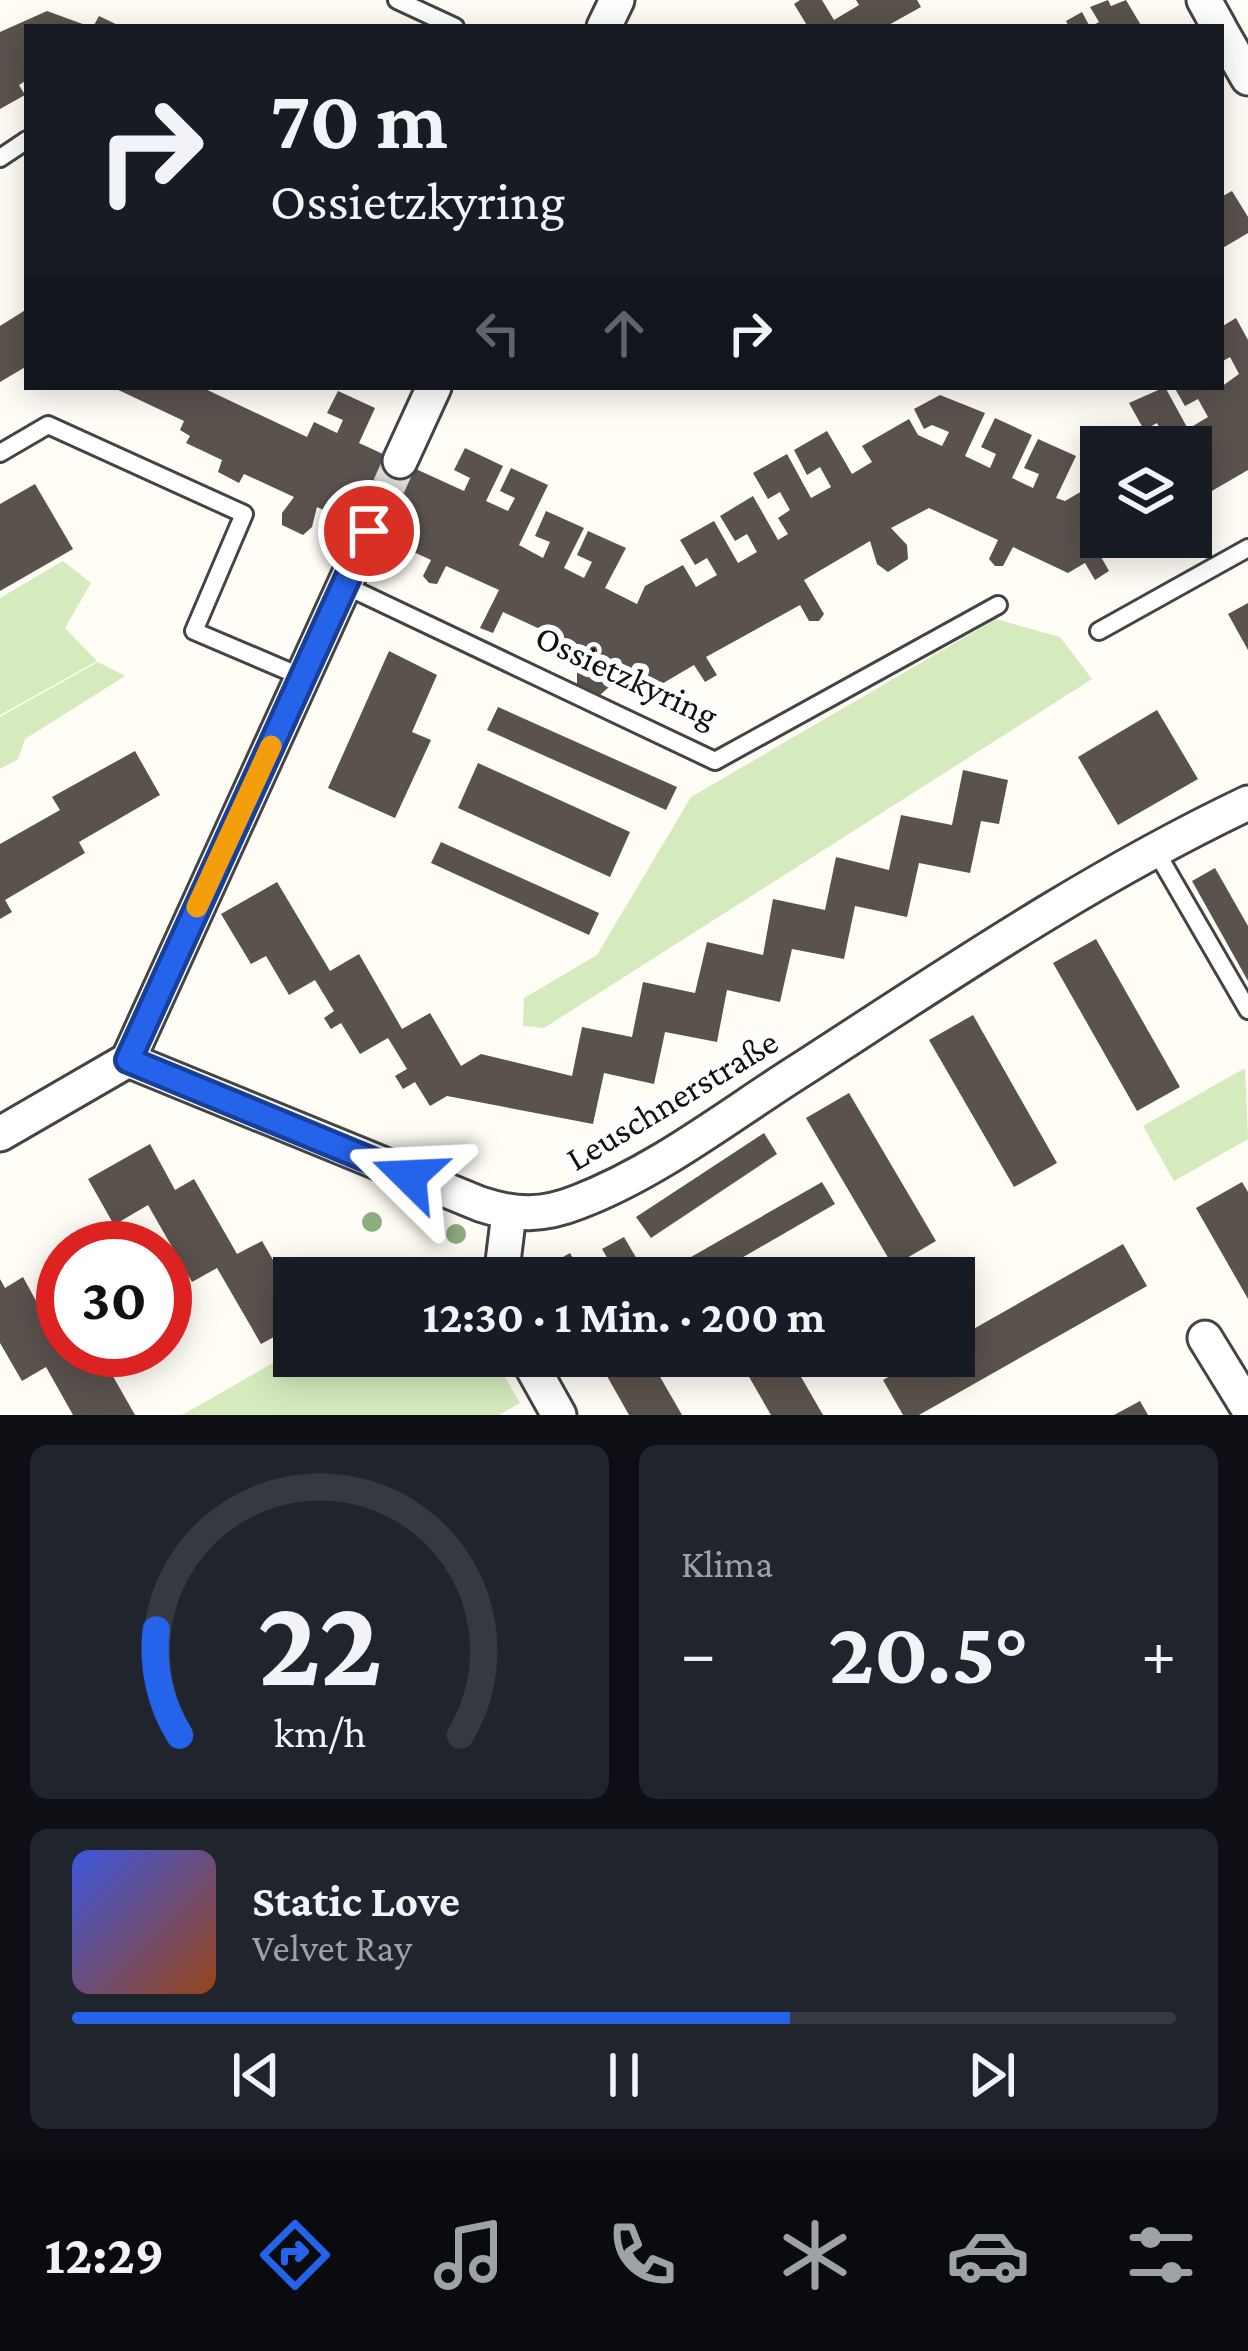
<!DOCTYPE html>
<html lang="de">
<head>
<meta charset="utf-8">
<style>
	:root { --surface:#171b24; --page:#20242c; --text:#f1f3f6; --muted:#9ea1a6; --line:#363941; --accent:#2563eb }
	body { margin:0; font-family:"Crimson Pro",serif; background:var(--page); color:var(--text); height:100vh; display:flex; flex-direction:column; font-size:45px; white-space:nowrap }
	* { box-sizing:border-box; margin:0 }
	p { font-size:39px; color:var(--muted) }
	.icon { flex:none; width:66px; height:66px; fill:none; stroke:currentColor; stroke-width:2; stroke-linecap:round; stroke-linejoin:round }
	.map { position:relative; height:1415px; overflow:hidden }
	.drawer { display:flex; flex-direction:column; gap:30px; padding:30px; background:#0d0f14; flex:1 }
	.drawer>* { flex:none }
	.top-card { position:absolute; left:24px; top:24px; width:1200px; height:366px; border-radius:0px; box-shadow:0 6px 30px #0003; background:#171b24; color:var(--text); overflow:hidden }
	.fabs { position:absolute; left:1080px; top:426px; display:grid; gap:24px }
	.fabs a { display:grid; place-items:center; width:132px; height:132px; border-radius:0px; background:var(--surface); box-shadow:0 6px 30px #0003; font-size:60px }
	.speed { position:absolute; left:36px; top:1221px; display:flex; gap:24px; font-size:60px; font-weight:700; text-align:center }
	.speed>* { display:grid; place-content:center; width:156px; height:156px; border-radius:50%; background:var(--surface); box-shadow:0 6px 30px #0003; line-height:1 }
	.speed .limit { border:18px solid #d22; background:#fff; color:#111 }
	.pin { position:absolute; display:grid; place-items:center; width:102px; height:102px; color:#fff; margin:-51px; border:6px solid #fff; border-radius:50%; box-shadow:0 3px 12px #0007 }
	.me { position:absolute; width:132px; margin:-66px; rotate:291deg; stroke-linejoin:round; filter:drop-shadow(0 0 9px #0008) }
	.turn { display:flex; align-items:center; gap:42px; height:252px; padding:0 48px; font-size:54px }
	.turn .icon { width:156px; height:156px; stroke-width:2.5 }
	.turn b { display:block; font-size:84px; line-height:102px }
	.lanes { display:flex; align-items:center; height:114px; padding:0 48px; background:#0003; justify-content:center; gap:60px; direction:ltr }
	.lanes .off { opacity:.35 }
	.big { font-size:90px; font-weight:700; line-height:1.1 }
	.drawer .widget { flex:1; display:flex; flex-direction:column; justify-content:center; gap:18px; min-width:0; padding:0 42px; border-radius:18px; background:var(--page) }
	.drawer .dial { align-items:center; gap:0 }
	.dial svg { height:312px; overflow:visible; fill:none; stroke:var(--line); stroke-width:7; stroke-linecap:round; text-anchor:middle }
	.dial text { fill:var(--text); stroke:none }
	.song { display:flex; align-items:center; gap:36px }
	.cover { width:144px; height:144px; border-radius:18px; background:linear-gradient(135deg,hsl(230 70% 55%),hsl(20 70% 35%)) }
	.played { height:12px; border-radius:6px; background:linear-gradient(90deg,var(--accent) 65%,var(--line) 65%) }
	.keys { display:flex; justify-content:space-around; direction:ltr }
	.heat { display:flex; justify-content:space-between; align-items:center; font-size:66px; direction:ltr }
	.drawer .tiles { flex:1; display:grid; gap:30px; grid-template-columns:1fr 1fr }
	.widget:last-child { grid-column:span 2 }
	.trip { position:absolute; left:273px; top:1257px; width:702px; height:120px; border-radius:0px; background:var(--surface); box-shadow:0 6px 30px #0003; font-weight:700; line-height:120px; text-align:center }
	.tab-bar { display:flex; height:192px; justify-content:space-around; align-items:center; background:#090b0e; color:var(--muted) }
	.tab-bar .icon { width:84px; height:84px }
	.tab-bar .selected { color:var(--accent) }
	.tab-bar b { font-size:54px; color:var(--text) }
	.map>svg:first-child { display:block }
	.green { fill:#d5ebbd }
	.building { fill:#5a524d }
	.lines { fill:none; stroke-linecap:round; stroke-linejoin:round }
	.minor-tunnel { stroke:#dbdad3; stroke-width:33; stroke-dasharray:33 16; stroke-linecap:butt }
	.service-casing { stroke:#444; stroke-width:22 }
	.minor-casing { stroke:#444; stroke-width:39 }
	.service { stroke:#fff; stroke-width:16 }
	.minor { stroke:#fff; stroke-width:33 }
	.tree { fill:#8dad7f }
	.route-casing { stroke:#184099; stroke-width:30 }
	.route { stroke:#2563eb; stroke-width:21 }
	.slow { stroke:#f59e0b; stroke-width:21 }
	.labels { text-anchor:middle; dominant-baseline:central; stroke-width:12; stroke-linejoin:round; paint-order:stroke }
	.street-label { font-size:36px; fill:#111; stroke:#fff }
</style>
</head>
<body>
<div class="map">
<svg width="1248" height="1415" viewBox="0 0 1248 1415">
	<rect width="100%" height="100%" fill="#fffdf5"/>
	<!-- green -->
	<g class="green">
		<polygon points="63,561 91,583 65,628 97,661 0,715 0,598"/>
		<polygon points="996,619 1060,637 1092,679 544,1028 523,1026 524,998 597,955 691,797"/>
		<polygon points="98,662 125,676 25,739 18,759 0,769 0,717"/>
		<polygon points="1245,1068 1248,1139 1174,1181 1143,1126"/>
		<polygon points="294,1351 294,1356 493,1356 520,1403 499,1415 182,1415"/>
	</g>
	<!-- building -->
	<g class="building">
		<polygon points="800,0 822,0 834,20 859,5 856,0 917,0 921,7 885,27 808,27 794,4"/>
		<polygon points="1108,0 1111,6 1126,0 1142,27 1069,27 1066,21 1082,12 1090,27 1099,22 1090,7"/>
		<polygon points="47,11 91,27 27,27 27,80 19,85 25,95 0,109 0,32"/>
		<polygon points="99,16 122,27 93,27"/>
		<polygon points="1232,191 1248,217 1248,233 1221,249 1221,197"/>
		<polygon points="27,309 27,366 0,382 0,326"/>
		<polygon points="1236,318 1248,340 1248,470 1191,503 1191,447 1157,447 1167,441 1157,423 1144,430 1129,403 1165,387 1188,429 1208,417 1198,399 1185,406 1174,387 1221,387 1239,374 1230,357 1221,362 1221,327"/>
		<polygon points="112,387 201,387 307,437 314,422 337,433 343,420 327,413 338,391 375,408 359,443 464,491 470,478 454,470 465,448 503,466 486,501 508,511 515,498 500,491 511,468 548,485 519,545 543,558 550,542 535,536 546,511 584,528 564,568 584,578 592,562 577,555 588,531 626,548 605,588 637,604 645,586 683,565 696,587 717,575 707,558 695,565 680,540 714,521 738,563 757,552 747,534 735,541 720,516 753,496 778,540 788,534 778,518 790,510 780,492 768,499 753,473 787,454 811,498 831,487 820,467 807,475 794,450 827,431 852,474 872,462 862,446 909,419 918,435 942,446 949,432 932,425 924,429 914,409 940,395 985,413 965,456 990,468 996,454 981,447 995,418 1032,435 1012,478 1033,488 1039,474 1024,468 1038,439 1076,456 1056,498 1065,501 1101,480 1101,537 1131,537 1100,555 1109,571 1095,580 1085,563 1068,573 1013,547 1003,566 995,566 989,559 998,540 929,508 891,528 907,545 908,559 888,572 877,564 870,541 804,580 824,614 819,621 809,621 800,605 706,657 717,675 705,682 694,665 660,685 609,661 603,673 610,676 609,687 599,696 577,685 577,673 588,667 594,654 503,612 493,633 480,628 499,590 446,566 437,584 429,583 423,576 431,560 317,507 312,527 303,535 282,525 282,513 294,497 244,474 239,483 218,472 222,460 186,443 190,436 180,430 184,421"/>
		<polygon points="35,484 73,549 0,591 0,504"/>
		<polygon points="1191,516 1201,535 1179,548 1166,537 1191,537"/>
		<polygon points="1248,603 1248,650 1228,614"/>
		<polygon points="389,651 437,675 412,732 431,740 395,818 328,788"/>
		<polygon points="498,707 677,787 666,810 487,730"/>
		<polygon points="1157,710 1198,779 1118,825 1078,757"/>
		<polygon points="135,751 160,795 79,842 85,853 5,900 12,912 0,919 0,844 60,810 52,797"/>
		<polygon points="478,763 630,832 610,877 458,808"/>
		<polygon points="963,770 1008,780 999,824 981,821 970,873 919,863 907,917 855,906 844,959 792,949 780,1002 727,990 717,1042 665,1032 654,1084 604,1073 593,1124 447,1096 430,1106 415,1082 403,1089 395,1076 407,1069 388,1038 360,1054 341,1023 331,1029 324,1018 334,1011 315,980 289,995 266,956 251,964 221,914 277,882 330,971 359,954 402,1029 430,1013 461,1066 481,1054 572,1076 582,1027 632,1037 643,982 695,993 707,942 763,955 773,899 825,910 836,857 889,870 901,815 952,825"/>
		<polygon points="441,842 599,913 589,935 431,863"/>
		<polygon points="1215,868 1248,926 1248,981 1192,881"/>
		<polygon points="1096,939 1180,1087 1137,1111 1053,963"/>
		<polygon points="973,1015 1057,1163 1014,1187 929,1040"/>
		<polygon points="849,1093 936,1241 893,1266 806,1118"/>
		<polygon points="764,1133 777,1154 651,1238 636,1217"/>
		<polygon points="150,1144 175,1190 194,1179 237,1254 262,1241 294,1296 294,1326 261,1344 217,1268 192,1282 148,1205 114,1225 88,1179"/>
		<polygon points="822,1182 835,1204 707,1278 675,1278 670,1269"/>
		<polygon points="1242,1182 1248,1192 1248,1299 1196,1208"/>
		<polygon points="624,1237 648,1278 619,1278 602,1249"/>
		<polygon points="1123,1244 1147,1286 919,1415 903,1415 883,1380 926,1356 954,1356 954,1340"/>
		<polygon points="570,1253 584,1278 554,1278 547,1266"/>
		<polygon points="23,1277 63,1350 68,1354 98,1350 135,1415 73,1415 46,1367 22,1381 0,1343 0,1279 5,1288"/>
		<polygon points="642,1356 648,1356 682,1415 629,1415 607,1376"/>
		<polygon points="737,1356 789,1356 823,1415 771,1415"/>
		<polygon points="1140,1401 1148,1415 1114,1415"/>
	</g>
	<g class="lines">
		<!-- minor-tunnel -->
		<polyline class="minor-tunnel" points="369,531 400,461"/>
		<defs>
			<g id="service">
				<polyline points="397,0 455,27"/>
				<polyline points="0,158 27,140"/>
				<polyline points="0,453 48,425 244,514 194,631 302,677"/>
				<polyline points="344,585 715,761 998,605"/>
				<polyline points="1099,631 1248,548"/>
				<polyline points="1154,848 1248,1010"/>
			</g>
			<g id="minor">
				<polyline points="1204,0 1219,27"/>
				<polyline points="604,27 617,0"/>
				<polyline points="1221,31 1248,78"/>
				<polyline points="400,461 434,387"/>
				<path d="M128,1060L480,1204C516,1216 543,1216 578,1202C657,1172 728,1116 799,1071C946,976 1090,878 1248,803"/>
				<polyline points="0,1134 128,1060 369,531"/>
				<polyline points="501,1278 509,1213"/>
				<polyline points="1205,1338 1248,1408"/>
				<polyline points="526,1356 559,1415"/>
			</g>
		</defs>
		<!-- service casing -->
		<use href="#service" class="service-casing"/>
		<!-- minor casing -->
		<use href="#minor" class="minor-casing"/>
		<!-- service -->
		<use href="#service" class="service"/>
		<!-- minor -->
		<use href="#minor" class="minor"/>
	</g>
	<!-- trees -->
	<g class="tree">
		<circle cx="372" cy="1222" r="10"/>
		<circle cx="456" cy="1234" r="10"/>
	</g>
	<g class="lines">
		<defs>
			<polyline id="route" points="369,531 128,1060 409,1176"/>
		</defs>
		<!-- route casing -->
		<use href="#route" class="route-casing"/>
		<!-- route -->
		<use href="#route" class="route"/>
		<!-- slow -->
		<polyline class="slow" points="197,907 271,746"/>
	</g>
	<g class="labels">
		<!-- street labels -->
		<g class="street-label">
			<text transform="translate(627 676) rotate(25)">Ossietzkyring</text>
			<text transform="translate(672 1100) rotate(-31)">Leuschnerstraße</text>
		</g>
	</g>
</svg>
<div class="fabs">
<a><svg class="icon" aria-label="layers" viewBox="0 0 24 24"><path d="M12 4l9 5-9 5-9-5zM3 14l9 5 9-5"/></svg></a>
</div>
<div class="speed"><div class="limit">30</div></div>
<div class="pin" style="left:369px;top:531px;background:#d93025"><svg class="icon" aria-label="arrive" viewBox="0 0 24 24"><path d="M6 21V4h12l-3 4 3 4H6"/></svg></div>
<svg class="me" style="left:409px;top:1176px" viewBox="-20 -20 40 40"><path d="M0-17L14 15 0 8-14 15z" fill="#2563eb" stroke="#fff" stroke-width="4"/></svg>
<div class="trip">12:30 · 1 Min. · 200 m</div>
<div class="top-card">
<div class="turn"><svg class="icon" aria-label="right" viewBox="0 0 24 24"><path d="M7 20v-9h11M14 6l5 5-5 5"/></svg><div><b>70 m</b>Ossietzkyring</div></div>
<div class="lanes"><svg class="icon off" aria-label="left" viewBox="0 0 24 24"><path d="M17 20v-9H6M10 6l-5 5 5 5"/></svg><svg class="icon off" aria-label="ahead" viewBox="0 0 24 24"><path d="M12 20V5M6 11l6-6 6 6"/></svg><svg class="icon" aria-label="right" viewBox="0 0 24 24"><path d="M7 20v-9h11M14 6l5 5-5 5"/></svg></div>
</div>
</div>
<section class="drawer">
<div class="tiles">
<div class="widget dial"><svg viewBox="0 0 100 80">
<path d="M14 69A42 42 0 1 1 86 69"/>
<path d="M14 69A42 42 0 0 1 8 42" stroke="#2563eb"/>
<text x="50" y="56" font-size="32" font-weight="700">22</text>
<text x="50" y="72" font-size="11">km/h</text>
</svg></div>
<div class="widget"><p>Klima</p>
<div class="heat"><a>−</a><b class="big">20.5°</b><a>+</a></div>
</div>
<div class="widget">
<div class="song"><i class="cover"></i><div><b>Static Love</b><p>Velvet Ray</p></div></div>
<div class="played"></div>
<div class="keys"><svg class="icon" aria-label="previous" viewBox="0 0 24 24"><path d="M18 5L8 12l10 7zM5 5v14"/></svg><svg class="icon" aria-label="pause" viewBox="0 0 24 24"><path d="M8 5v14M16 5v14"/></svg><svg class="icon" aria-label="next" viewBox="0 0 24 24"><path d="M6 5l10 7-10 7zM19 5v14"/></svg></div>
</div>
</div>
</section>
<nav class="tab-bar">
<b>12:29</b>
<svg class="icon selected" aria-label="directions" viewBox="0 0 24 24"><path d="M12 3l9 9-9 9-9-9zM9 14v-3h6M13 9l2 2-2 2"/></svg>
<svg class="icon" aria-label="music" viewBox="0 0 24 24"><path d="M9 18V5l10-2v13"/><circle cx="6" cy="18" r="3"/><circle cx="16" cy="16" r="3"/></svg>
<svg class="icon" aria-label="phone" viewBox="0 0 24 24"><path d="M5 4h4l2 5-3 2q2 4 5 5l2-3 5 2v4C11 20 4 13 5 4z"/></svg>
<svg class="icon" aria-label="climate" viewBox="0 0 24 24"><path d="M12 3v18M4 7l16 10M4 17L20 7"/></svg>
<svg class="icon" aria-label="car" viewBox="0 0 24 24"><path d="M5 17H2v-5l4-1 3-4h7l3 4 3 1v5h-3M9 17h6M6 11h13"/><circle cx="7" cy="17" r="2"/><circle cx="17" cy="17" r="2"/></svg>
<svg class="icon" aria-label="filters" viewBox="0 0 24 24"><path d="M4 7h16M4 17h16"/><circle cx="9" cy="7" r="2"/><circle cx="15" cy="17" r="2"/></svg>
</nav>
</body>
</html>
